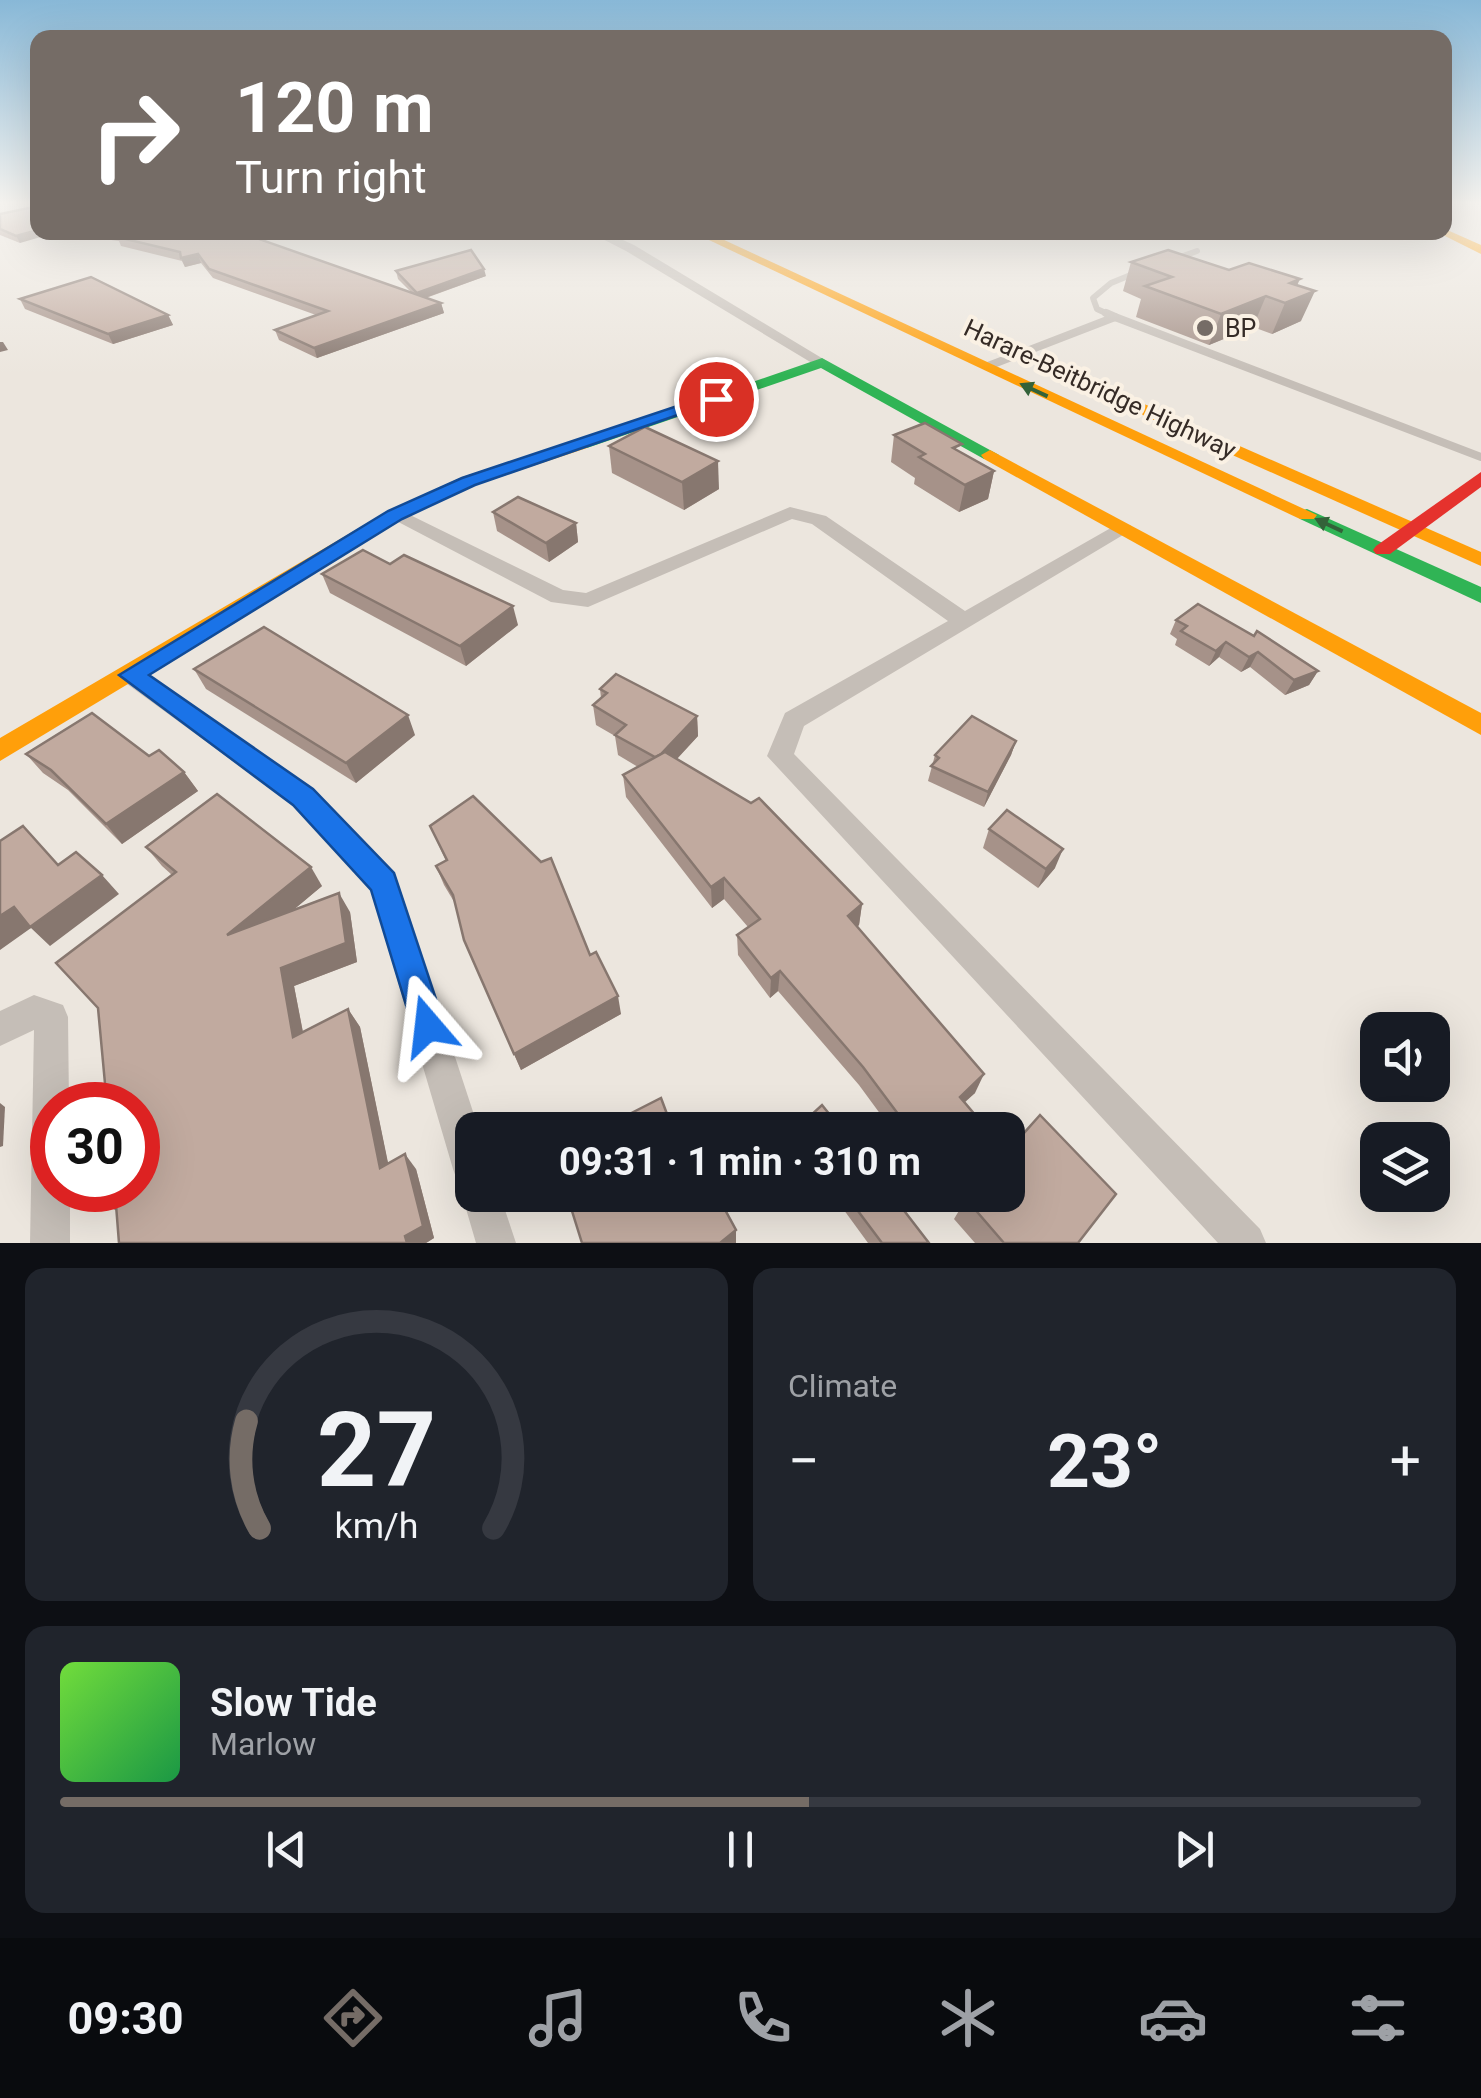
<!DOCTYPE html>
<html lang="en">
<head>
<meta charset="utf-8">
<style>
	:root { --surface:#171b24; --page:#20242c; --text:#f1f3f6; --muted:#9ea1a6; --line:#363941; --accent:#756c66 }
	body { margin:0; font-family:Roboto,sans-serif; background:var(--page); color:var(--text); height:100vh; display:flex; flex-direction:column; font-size:38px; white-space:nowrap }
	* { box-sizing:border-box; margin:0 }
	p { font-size:32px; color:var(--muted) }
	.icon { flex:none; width:55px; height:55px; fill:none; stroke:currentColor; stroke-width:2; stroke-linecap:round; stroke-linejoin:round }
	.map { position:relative; height:1243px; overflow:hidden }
	.sheet { display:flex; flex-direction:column; gap:25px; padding:25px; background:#0d0f14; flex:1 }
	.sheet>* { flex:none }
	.hud { position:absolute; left:30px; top:30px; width:1422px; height:210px; border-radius:20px; box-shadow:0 10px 40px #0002; background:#756c66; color:#fff; overflow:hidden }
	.fabs { position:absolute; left:1360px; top:1012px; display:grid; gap:20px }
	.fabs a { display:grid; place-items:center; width:90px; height:90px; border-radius:20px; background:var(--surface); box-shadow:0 10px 40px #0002; font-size:50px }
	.speed { position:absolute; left:30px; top:1082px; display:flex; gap:20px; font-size:50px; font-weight:700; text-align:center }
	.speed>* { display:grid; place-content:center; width:130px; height:130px; border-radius:50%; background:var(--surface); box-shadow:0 10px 40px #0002; line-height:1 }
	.speed .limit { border:15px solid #d22; background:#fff; color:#111 }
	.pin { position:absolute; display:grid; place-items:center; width:85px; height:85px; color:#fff; margin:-42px; border:5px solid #fff; border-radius:50%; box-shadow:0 2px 10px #0007 }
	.me { position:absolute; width:110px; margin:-55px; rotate:343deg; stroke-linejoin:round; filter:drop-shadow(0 0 8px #0008) }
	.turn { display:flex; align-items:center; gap:35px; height:210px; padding:0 40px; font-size:45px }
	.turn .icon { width:130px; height:130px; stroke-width:2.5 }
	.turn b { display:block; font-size:70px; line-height:85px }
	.big { font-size:75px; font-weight:700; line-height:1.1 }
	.sheet .card { flex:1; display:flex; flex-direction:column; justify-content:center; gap:15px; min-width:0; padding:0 35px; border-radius:20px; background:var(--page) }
	.sheet .dial { align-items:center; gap:0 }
	.dial svg { height:260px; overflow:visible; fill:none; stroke:var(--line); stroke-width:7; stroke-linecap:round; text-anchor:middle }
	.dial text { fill:var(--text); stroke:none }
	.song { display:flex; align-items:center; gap:30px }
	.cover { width:120px; height:120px; border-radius:15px; background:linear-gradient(135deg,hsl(100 70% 55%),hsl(140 70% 35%)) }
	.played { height:10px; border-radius:5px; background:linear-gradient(90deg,var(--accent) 55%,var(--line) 55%) }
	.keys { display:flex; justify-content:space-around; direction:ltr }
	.heat { display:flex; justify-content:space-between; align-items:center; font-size:55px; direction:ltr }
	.sheet .tiles { flex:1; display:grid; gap:25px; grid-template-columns:1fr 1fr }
	.card:last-child { grid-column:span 2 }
	.trip { position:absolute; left:455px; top:1112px; width:570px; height:100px; border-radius:20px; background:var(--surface); box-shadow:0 10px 40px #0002; font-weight:700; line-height:100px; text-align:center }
	.menu { display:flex; height:160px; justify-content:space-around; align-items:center; background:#090b0e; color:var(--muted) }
	.menu .icon { width:70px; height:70px }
	.menu .selected { color:var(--accent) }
	.menu b { font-size:45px; color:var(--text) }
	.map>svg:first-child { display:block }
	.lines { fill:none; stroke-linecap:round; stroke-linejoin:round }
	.lane-far1 { stroke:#c5beb7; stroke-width:6 }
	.lane { stroke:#c5beb7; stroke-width:8 }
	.street { fill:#c5beb7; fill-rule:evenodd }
	.fast { fill:#30b455; fill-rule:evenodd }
	.slow { fill:#ff9f0a; fill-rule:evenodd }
	.jam { fill:#e5322d; fill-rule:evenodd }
	.wall { fill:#a69289 }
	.shaded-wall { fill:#87776f }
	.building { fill:#c1aa9f; stroke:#87776f; stroke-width:2.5 }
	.oneway { fill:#336239 }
	.route { fill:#1a73e8; stroke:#114b97; stroke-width:2.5 }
	.poi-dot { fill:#756c66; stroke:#faf1e4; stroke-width:4 }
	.labels { text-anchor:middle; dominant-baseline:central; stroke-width:8; stroke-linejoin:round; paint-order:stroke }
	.far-poi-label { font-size:25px; fill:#352b26; stroke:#faf1e4; text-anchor:start }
	.far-street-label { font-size:25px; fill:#352b26; stroke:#faf1e4 }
</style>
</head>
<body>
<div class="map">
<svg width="1481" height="1243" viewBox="0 0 1481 1243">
	<rect width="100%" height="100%" fill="#ece6de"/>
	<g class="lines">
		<!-- lane-far1 -->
		<g class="lane-far1">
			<polyline points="835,232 884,232"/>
			<polyline points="714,239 738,232"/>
			<polyline points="1175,259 1197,251"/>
			<polyline points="1112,316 1097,309 1093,298 1111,283 1138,272"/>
		</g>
		<!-- lane -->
		<g class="lane">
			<polyline points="1106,313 1115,317"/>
			<polyline points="988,366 1115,317 1481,457"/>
		</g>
		<!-- street -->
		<g class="street">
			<polygon points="589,232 605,232 634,245 830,363 817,366 626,251"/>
			<polygon points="790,507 826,516 965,611 1116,525 1130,525 1133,529 804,726 794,754 1260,1229 1266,1243 1218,1243 767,756 785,713 948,621 812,524 792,519 588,607 551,602 385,515 388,511 402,511 563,590 586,593"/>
			<polygon points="131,666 313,789 395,874 479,1130 472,1130 472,1195 500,1195 516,1243 476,1243 462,1195 465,1185 458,1183 453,1169 371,890 293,805 123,681 119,675 123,669"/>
			<polygon points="34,995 63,1005 68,1017 69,1105 52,1105 52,1190 70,1190 70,1243 30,1243 34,1030 0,1046 0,1011"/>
		</g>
		<!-- fast -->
		<g class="fast">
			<polygon points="822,358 999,455 996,459 984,459 821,368 587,448 575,448 572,444"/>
			<polygon points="1307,509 1481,587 1481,603 1300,519 1297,515 1300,511"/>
		</g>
		<!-- slow -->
		<g class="slow">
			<polygon points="1445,229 1481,245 1481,254 1441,234"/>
			<polygon points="692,232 707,232 1317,515 1314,519 1300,519"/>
			<polygon points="1080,381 1092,381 1481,552 1481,566 1080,387"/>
			<polygon points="581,439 590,444 587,448 476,485 402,519 0,761 0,738 388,511 462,477"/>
			<polygon points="990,450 1481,713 1481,735 984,459 981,455"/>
		</g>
		<!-- jam -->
		<polygon class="jam" points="1481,472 1481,487 1390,554 1376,554 1373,550 1376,546"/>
	</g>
	<!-- wall -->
	<g class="wall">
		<polygon points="38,206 20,243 0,235 0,214"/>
		<polygon points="72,232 253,232 248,236 412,293 398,279 396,271 486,276 426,298 441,303 444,313 317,358 279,340 275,330 316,315 213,278 201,263 185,267 182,261 121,246 119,241 73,235"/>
		<polygon points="1131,262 1229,270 1297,285 1301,321 1272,334 1253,327 1209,345 1136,317 1141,299 1123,291"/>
		<polygon points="20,299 168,315 173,325 113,344 25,309"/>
		<polygon points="894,435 961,452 994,471 988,499 959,512 914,484 915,478 891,462"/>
		<polygon points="609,446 719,489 684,510 612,473"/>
		<polygon points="493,512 576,523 578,542 549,562 497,531"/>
		<polygon points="390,564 518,625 466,666 330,593 322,574"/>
		<polygon points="1176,620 1318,671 1309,685 1285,695 1250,667 1241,672 1219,657 1209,666 1175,645 1177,639 1170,634"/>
		<polygon points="194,669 415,735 356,783 206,689"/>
		<polygon points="600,689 697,716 698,736 677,759 862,904 859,925 857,927 975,1093 964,1102 976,1116 970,1130 892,1130 859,1085 778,991 770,998 738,955 737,935 748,927 724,899 712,908 626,797 623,775 638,767 618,755 615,736 596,725 593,705 601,698"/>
		<polygon points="1016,741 1011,755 984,807 928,781 935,755"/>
		<polygon points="26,754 149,756 184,772 198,791 122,844 68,790 43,773"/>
		<polygon points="430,826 590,955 621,1014 521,1070 464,940 456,905 444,885 436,866 446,861"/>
		<polygon points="989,829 1055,868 1038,888 983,848"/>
		<polygon points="146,847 322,886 293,910 350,912 357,962 294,986 303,1032 348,1009 360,1027 388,1164 416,1169 434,1238 426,1243 119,1243 117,1211 172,875 162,866"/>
		<polygon points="833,1195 892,1195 929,1243 868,1243"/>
		<polygon points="966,1199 1078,1243 975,1243 954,1219"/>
	</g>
	<!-- shaded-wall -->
	<g class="shaded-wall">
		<polygon points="38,230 38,232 58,232 20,243 16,236"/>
		<polygon points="198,254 201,263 185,267 181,258"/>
		<polygon points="484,269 486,276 419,300 417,293"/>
		<polygon points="1300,279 1290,301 1315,291 1301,321 1272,334 1285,303 1290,283"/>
		<polygon points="1266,296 1253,327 1209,345 1221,314"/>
		<polygon points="441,303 444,313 317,358 314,348"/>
		<polygon points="168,315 173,325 113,344 108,334"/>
		<polygon points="0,342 3,342 8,350 0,352"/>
		<polygon points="718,461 719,489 684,510 682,482"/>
		<polygon points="994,471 988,499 959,512 965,485"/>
		<polygon points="576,523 578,542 549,562 546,543"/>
		<polygon points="513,606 518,625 466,666 460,646"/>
		<polygon points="1226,642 1219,657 1209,666 1216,651"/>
		<polygon points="1258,652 1250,667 1241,672 1249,657"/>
		<polygon points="1318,671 1309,685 1285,695 1294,680"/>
		<polygon points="408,715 415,735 356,783 346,763"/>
		<polygon points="697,716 698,736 659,778 657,758"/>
		<polygon points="1016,741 1011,755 984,807 988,792"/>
		<polygon points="184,772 198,791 122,844 106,824"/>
		<polygon points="1063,849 1055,868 1038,888 1046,869"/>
		<polygon points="311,867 322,886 242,953 227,935"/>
		<polygon points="102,875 119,894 50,946 31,928 0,950 0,916 14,907"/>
		<polygon points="724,878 724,899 712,908 711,887"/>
		<polygon points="339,893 350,912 357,962 294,986 307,1054 293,1037 281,968"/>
		<polygon points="862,904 859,925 844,937 848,916"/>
		<polygon points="780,971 778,991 770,998 771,978"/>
		<polygon points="618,996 621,1014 521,1070 514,1054"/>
		<polygon points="348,1009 360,1027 392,1182 380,1168"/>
		<polygon points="984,1074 975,1093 952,1114 960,1097"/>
		<polygon points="0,1103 5,1107 3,1146 0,1147"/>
		<polygon points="976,1116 970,1130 962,1130"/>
		<polygon points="405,1154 416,1169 434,1238 426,1243 407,1243 405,1236"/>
		<polygon points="115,1192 122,1214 100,1201"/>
		<polygon points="736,1230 736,1243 720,1243"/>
	</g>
	<!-- building -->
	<g class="building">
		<polygon points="38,206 38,230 16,236 0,229 0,214"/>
		<polygon points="115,232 239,232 441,303 314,348 275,330 328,311 209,269 198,254 181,258 180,252 117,237"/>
		<polygon points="471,250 484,269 417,293 396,271"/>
		<polygon points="1168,250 1229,270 1249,263 1300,279 1290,283 1315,291 1285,303 1266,296 1221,314 1145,286 1172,277 1131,262"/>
		<polygon points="91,277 168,315 108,334 20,299"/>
		<polygon points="925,423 962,444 953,448 994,471 965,485 919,457 925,454 894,435"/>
		<polygon points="645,427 718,461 682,482 609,446"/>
		<polygon points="518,497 576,523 546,543 493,512"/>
		<polygon points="363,550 390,564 404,555 513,606 460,646 322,574"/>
		<polygon points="1198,604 1254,636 1257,631 1318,671 1294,680 1258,652 1249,657 1226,642 1216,651 1181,631 1187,626 1176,620"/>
		<polygon points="264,627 408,715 346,763 194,669"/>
		<polygon points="616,674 697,716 661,754 655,757 615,735 626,725 593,705 607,693 600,689"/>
		<polygon points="92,713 149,756 159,750 184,772 106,824 51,770 26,754"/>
		<polygon points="972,716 1016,741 988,792 931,766 939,758 935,755"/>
		<polygon points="665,752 751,803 759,798 862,904 848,916 984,1074 960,1097 976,1116 962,1130 910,1130 863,1067 780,971 771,978 737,935 760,919 724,878 711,887 623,775"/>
		<polygon points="217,794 311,867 227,935 339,893 346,943 281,968 293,1037 348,1009 380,1168 405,1154 423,1226 405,1236 407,1243 119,1243 115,1192 100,1201 99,1190 138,1190 138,1105 107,1105 98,1008 56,963 176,872 146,847"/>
		<polygon points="473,796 541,862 551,858 590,955 596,952 618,996 514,1054 464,940 453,895 436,866 447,860 430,826"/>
		<polygon points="1007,810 1063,849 1046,869 989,829"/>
		<polygon points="23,826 58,865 76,852 102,875 30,927 14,907 0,916 0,841"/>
		<polygon points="661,1098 673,1130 598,1130"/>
		<polygon points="822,1105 842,1130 798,1130 797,1128"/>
		<polygon points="1040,1115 1116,1194 1078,1243 1004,1243 966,1199 969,1195 1008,1195 1008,1151"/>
		<polygon points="567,1195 717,1195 736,1230 720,1243 582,1243"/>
		<polygon points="846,1195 892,1195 929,1243 882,1243"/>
	</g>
	<!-- one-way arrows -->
	<defs><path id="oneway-solid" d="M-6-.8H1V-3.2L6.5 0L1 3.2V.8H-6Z" transform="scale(2.5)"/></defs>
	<g class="oneway">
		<use href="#oneway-solid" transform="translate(1034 390) rotate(-155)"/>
		<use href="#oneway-solid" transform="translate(1329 525) rotate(-155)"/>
	</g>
	<!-- sky -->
	<linearGradient id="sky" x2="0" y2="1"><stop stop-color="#88b8d7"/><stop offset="0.54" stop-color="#f6f4f0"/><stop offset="1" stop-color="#f6f4f0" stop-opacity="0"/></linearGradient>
	<rect width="1481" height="375" fill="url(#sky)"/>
	<!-- route -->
	<polygon class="route" points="710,395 724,399 475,485 402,519 149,675 313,789 394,873 445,1026 440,1038 428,1043 416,1038 371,890 293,805 119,675 388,511 462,478"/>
	<!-- markers -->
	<circle class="poi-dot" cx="1205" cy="328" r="10"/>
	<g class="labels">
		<!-- far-poi labels -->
		<g class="far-poi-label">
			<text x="1225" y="328">BP</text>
		</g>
		<!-- far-street labels -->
		<g class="far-street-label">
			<text transform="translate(1100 389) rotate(25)">Harare-Beitbridge Highway</text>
		</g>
	</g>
</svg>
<div class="fabs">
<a><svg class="icon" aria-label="sound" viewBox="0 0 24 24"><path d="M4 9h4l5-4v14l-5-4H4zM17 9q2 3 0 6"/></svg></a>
<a><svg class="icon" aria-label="layers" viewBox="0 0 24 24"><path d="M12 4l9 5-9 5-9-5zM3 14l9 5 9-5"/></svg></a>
</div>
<div class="speed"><div class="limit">30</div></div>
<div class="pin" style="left:716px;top:399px;background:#d93025"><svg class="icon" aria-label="arrive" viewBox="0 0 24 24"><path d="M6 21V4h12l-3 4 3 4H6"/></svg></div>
<svg class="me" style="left:428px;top:1026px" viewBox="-20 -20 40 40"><path d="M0-17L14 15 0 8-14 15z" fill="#1a73e8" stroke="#fff" stroke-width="4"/></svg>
<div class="trip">09:31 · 1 min · 310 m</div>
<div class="hud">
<div class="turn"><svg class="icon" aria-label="right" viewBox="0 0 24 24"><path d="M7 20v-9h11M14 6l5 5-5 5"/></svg><div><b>120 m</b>Turn right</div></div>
</div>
</div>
<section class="sheet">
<div class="tiles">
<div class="card dial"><svg viewBox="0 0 100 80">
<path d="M14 69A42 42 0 1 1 86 69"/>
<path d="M14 69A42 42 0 0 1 10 36" stroke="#756c66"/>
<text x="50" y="56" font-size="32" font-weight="700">27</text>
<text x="50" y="72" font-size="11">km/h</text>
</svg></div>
<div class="card"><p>Climate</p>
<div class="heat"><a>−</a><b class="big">23°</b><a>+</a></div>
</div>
<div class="card">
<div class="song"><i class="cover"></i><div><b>Slow Tide</b><p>Marlow</p></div></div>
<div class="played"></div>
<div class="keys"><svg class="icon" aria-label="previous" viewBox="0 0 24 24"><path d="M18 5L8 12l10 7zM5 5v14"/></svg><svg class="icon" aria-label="pause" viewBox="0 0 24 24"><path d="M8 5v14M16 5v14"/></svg><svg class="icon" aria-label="next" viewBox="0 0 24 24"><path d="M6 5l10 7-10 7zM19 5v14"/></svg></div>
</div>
</div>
</section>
<nav class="menu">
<b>09:30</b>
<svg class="icon selected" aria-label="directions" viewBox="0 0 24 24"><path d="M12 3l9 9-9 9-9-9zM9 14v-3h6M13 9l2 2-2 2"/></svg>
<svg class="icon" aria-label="music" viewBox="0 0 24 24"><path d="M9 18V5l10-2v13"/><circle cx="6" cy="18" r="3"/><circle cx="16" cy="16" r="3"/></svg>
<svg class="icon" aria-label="phone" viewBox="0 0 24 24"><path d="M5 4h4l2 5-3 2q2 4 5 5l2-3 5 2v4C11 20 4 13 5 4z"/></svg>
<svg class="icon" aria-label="climate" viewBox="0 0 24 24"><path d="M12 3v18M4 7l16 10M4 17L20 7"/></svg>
<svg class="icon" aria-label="car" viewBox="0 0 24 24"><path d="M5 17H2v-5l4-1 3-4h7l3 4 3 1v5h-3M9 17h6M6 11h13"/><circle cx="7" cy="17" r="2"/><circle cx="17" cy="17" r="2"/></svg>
<svg class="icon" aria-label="filters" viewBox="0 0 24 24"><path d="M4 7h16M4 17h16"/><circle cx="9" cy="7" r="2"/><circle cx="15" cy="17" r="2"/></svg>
</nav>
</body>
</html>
